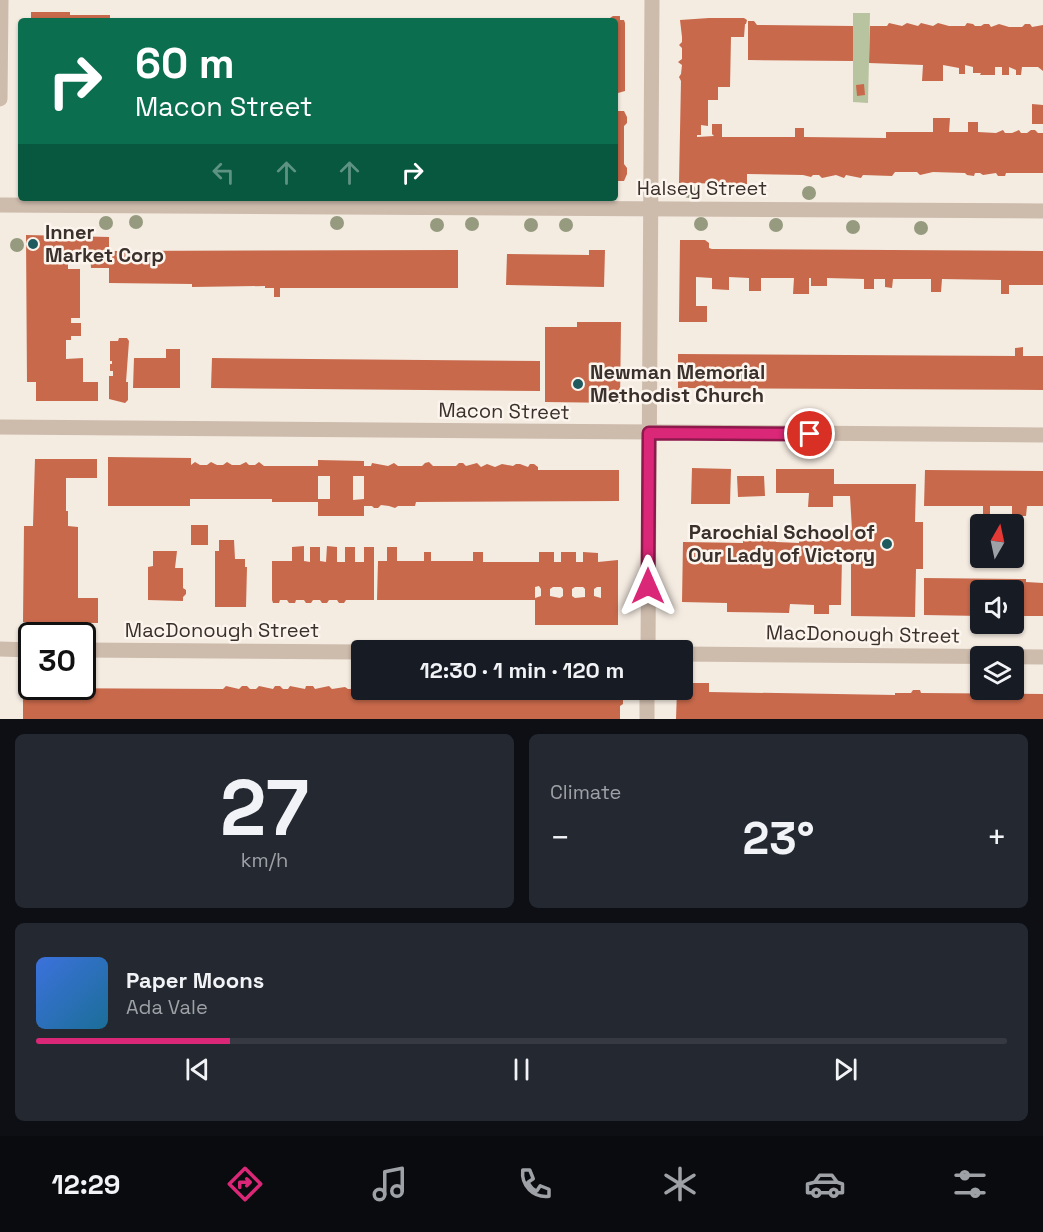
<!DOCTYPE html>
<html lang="en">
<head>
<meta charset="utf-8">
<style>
	:root { --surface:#171b24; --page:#242831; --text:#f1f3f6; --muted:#9ea1a6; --line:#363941; --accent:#db2777 }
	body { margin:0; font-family:"Space Grotesk",sans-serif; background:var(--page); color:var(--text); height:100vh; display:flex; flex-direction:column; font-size:22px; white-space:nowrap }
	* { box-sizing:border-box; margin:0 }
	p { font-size:20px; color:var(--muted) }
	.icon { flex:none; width:33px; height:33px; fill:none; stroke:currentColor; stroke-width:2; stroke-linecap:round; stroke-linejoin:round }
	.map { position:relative; height:719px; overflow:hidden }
	.side { display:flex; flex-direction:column; gap:15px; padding:15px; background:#0d0f14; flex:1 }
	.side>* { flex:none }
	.hud { position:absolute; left:18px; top:18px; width:600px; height:183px; border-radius:6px; box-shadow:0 2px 4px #0004; background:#0b6e4f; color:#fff; overflow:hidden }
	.needle { width:39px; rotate:9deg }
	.buttons { position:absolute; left:970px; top:514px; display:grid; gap:12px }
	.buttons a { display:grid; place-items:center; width:54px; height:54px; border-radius:6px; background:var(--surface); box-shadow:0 2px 4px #0004; font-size:30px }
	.speed { position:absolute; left:18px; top:622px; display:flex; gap:12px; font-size:30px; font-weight:700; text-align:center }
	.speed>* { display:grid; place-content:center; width:78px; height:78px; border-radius:50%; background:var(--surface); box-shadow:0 2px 4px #0004; line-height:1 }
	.speed .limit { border:3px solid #111; border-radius:9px; background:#fff; color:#111 }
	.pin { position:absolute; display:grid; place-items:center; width:51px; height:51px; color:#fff; margin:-26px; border:3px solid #fff; border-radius:50%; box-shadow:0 2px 6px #0007 }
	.me { position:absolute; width:66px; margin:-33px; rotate:0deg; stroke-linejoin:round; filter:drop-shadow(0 0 4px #0008) }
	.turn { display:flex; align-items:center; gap:21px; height:126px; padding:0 18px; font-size:27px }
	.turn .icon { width:78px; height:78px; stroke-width:2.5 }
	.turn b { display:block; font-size:42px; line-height:51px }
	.lanes { display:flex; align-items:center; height:57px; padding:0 18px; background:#0003; justify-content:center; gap:30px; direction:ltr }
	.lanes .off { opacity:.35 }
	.big { font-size:45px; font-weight:800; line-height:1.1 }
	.side .tile { flex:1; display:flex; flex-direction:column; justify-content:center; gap:9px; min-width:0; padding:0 21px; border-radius:9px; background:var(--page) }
	.side .dial { align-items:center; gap:0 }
	.dial b { font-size:78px; line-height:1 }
	.song { display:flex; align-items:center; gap:18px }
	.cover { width:72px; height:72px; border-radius:9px; background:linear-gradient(135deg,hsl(220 70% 55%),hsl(200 70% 35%)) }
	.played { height:6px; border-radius:3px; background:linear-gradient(90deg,var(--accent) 20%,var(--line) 20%) }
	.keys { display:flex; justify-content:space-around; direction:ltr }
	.heat { display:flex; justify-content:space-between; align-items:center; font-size:33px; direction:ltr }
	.side .tiles { flex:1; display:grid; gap:15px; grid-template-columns:1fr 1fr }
	.tile:last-child { grid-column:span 2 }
	.trip { position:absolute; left:351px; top:640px; width:342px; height:60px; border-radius:6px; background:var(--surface); box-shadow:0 2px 4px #0004; font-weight:800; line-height:60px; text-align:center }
	.menu { display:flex; height:96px; justify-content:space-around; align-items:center; background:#090b0e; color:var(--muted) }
	.menu .icon { width:42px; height:42px }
	.menu .selected { color:var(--accent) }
	.menu b { font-size:27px; color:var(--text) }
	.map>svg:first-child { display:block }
	.green { fill:#b8c4a0 }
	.building { fill:#c8694b; fill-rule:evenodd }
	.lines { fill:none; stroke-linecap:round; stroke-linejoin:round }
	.street { stroke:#cdbbac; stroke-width:15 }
	.tree { fill:#969b7f }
	.route-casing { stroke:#8e194d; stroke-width:15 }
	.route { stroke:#db2777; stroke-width:10 }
	.poi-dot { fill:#1f5a5e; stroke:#fbf5ee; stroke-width:2 }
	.labels { text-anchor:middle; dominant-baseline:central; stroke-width:5; stroke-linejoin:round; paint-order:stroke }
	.street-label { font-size:20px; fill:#3b302b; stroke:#fbf5ee }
	.poi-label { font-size:20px; font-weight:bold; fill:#3b302b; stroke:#fbf5ee; text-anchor:start }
</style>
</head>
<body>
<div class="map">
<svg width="1043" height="719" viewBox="0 0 1043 719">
	<rect width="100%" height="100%" fill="#f4ebe1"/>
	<!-- green -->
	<polygon class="green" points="853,13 870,13 868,103 853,102"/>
	<!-- building -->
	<g class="building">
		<polygon points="31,12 70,12 70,15 110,15 110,21 31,21"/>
		<polygon points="613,16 620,16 620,20 624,20 625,23 625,91 618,93 615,93 615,21 590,21 592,18 610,18"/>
		<polygon points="709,18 744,18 747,20 746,24 745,24 744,37 731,37 730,87 718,87 718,100 708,100 708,126 701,125 701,135 697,135 697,137 714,136 712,134 712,124 722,124 722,137 795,137 795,128 804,128 804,137 886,138 886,132 933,132 933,118 950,118 949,132 968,132 968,122 978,122 978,132 996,133 1003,130 1005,133 1012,133 1019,130 1021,133 1027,133 1031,130 1035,130 1038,133 1043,133 1043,173 1006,173 1005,176 998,176 996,173 983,175 980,173 975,173 974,176 967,175 965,173 933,172 920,175 917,172 895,172 892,176 863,175 861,178 846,175 844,178 836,175 822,178 819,175 813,175 811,177 803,175 747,174 747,184 679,183 681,81 679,77 681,74 682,65 678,62 682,59 682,48 679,45 682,42 682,37 680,20"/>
		<polygon points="748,21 754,21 757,25 853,26 853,61 748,60"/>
		<polygon points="889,23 902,26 907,23 918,26 921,23 933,26 938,23 949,26 965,26 967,23 973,24 975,26 981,26 984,24 989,24 991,27 999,24 1009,27 1022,27 1025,24 1030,24 1032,27 1043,25 1043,71 1038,67 1022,67 1021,75 1016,75 1016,70 1009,67 1009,75 1002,75 1002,67 995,67 995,75 980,75 981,73 973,73 973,67 965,65 965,74 959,74 959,68 943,65 943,81 922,81 923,65 869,63 870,26 887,26"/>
		<polygon points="864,84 865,95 857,96 856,85"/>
		<polygon points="1032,104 1043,105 1043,124 1032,124"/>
		<polygon points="615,111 624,111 627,117 627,123 624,126 624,164 627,168 627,174 624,181 615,181"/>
		<polygon points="26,235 109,237 109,251 458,250 458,288 280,288 280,297 274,297 274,288 265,288 265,286 192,287 192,284 109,283 109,268 91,268 90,250 73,250 73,254 68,254 68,269 80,269 80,318 71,318 71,323 81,323 81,336 71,336 71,340 66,340 66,359 83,358 83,382 98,382 98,401 36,401 36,382 27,382"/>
		<polygon points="680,240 705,240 709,243 709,248 712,249 1043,251 1043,285 1009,285 1009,294 1001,294 1001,280 942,279 941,292 931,292 931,279 893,279 892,288 885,287 885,279 874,279 874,289 864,289 864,279 827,278 827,286 811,286 811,278 809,278 809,294 793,294 794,278 761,278 761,291 749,291 749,278 729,277 729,290 712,289 712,278 696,277 696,306 707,306 707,322 679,322"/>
		<polygon points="589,250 605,250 604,287 506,285 507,254 589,255"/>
		<polygon points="577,322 621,322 620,403 545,402 545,327 577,327"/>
		<polygon points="119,338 127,338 129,341 126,382 128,382 128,400 125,403 109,399 109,376 113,376 113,371 110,371 110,364 112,364 112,361 110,361 110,341 118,341"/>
		<polygon points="1023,347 1023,356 1043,356 1043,390 678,388 678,354 1015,356 1015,348"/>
		<polygon points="166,349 180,349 180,388 133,388 134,358 166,358"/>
		<polygon points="212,358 540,361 540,391 211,388"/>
		<path d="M108,457L191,458V465L195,462L200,465H207L211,462L217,465H223L227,462L232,465H240L246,462L249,465H255L259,462L264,466H318V460L364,461V466H371L372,463L388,466L394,463L398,466H422L425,463L429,462L433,466H456L459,463H463L466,466L477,463L481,467L487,464L495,467L502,464L513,466L516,464H520L528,467L530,464H534L538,467V470H619V501L416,502L415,506H398L395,508L389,506L381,505L378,508H374L372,506H364V516H318V502H272V499H190V506H108ZM318,476H330V499H318ZM353,476H364V499L353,500Z"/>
		<polygon points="35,459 97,459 97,478 66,478 66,511 68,511 68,526 78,527 78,598 98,598 98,623 23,622 24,526 33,526"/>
		<polygon points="692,468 731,469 730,504 691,504"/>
		<polygon points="776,469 834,469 834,484 916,484 915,522 923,522 923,569 916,569 915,617 851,616 851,558 842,558 841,605 829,605 829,614 814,614 814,605 790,604 789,613 727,612 727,603 682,602 683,542 743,543 743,530 776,531 776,542 799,543 799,534 840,534 840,530 852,530 850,496 833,496 833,507 808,507 809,493 776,493"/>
		<polygon points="925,470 1043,471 1043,506 1027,506 1026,516 1012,516 1012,506 990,506 990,518 983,518 983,506 924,506"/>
		<polygon points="737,476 764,476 765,496 738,497"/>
		<rect x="191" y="525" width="17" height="20"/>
		<polygon points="219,540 234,540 235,559 245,559 245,567 247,567 246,607 215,607 215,551 219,551"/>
		<polygon points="304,546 304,561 310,562 310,547 320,547 320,561 326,562 327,546 337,547 337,562 345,562 345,547 355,547 355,562 364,562 364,547 374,547 374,600 346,600 344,603 339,603 337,600 329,600 327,603 322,603 320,600 313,600 311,603 306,603 304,600 296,600 295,603 289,603 287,600 280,600 279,603 273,603 272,600 272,561 292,561 292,547"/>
		<path d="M387,547H397V561H424V552H431V561H473V552H483V562H539V552H554V562H561V552H576V562H583V552L598,553V562L618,560V625H535V600H377L378,561H387ZM539,586L541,589V596L535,598V587ZM553,587H561L563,589V596L560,598L550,596V589ZM575,587H583L585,589V597L575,598L572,596V589ZM597,587H601V598L594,596V589Z"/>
		<polygon points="153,551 177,551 175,568 183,568 183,588 186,590 186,594 183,597 183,601 148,600 148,567 153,566"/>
		<polygon points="924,578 1026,579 1026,582 1043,583 1043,616 1014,616 1014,591 981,591 981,616 924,615"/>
		<polygon points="682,683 709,683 709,692 895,695 895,693 911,693 913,690 920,690 921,693 1043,694 1043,719 676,719 677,690 682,690"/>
		<polygon points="226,686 239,689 242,686 247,686 250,689 256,689 259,686 273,689 275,686 280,686 283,689 288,689 290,686 305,689 306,686 313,686 315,689 329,686 332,689 345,687 348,689 353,689 356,686 362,686 362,690 618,690 623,696 623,704 620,706 620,719 23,719 23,688 223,689"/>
	</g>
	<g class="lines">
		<!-- street -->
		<g class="street">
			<polyline points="0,99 1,0"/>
			<polyline points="0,205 1043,211"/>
			<polyline points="0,427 1043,435"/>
			<polyline points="0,649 32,650"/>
			<polyline points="82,650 362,652"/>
			<polyline points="648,651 652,0"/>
			<polyline points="682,654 1043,657"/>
			<polyline points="647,719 647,690"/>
		</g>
	</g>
	<!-- trees -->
	<g class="tree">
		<circle cx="689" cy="191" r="7"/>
		<circle cx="809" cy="193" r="7"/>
		<circle cx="136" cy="222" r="7"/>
		<circle cx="106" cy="223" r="7"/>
		<circle cx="337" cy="223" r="7"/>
		<circle cx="472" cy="224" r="7"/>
		<circle cx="701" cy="224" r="7"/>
		<circle cx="437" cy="225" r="7"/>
		<circle cx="531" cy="225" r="7"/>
		<circle cx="566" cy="225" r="7"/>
		<circle cx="776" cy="225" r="7"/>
		<circle cx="853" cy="227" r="7"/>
		<circle cx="921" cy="228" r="7"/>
		<circle cx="17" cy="245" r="7"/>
	</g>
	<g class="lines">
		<defs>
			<polyline id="route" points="648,586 649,433 810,434"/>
		</defs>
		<!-- route casing -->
		<use href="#route" class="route-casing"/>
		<!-- route -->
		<use href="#route" class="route"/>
	</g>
	<!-- markers -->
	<g class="poi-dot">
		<circle cx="33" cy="244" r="6"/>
		<circle cx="578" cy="384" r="6"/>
		<circle cx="887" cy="544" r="6"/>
	</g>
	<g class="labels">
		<!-- street labels -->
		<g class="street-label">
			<text x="702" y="188">Halsey Street</text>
			<text transform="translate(504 411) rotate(1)">Macon Street</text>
			<text x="222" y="630">MacDonough Street</text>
			<text transform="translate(863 634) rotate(1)">MacDonough Street</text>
		</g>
		<!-- poi labels -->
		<g class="poi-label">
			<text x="45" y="232">Inner<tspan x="45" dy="23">Market Corp</tspan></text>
			<text x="590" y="372">Newman Memorial<tspan x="590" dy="23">Methodist Church</tspan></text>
			<text x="875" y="532" text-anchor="end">Parochial School of<tspan x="875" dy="23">Our Lady of Victory</tspan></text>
		</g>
	</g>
</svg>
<div class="buttons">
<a><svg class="needle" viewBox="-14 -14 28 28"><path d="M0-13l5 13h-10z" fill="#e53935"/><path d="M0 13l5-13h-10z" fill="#9ea1a6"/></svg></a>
<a><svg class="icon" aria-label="sound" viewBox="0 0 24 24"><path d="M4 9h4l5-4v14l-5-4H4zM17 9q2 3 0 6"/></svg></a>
<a><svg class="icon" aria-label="layers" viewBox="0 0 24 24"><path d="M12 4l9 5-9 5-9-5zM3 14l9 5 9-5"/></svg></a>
</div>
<div class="speed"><div class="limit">30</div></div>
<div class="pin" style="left:810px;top:434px;background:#d93025"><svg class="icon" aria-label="arrive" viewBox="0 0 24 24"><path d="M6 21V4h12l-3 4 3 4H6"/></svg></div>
<svg class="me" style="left:648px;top:586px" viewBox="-20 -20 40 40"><path d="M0-17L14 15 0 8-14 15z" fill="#db2777" stroke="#fff" stroke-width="4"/></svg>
<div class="trip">12:30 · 1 min · 120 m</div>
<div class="hud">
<div class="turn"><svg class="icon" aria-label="right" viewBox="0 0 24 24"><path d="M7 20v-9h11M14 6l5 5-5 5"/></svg><div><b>60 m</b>Macon Street</div></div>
<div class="lanes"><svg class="icon off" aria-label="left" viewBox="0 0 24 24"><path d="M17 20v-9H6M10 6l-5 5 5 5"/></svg><svg class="icon off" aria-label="ahead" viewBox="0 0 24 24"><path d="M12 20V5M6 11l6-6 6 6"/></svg><svg class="icon off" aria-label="ahead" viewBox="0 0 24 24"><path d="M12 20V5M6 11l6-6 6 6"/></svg><svg class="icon" aria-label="right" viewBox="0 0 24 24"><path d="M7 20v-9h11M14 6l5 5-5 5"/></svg></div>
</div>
</div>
<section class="side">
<div class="tiles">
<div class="tile dial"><b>27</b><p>km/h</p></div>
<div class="tile"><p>Climate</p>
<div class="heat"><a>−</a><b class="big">23°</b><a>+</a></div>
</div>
<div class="tile">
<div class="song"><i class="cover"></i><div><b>Paper Moons</b><p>Ada Vale</p></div></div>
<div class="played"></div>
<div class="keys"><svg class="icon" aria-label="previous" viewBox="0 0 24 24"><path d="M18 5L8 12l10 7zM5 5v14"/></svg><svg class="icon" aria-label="pause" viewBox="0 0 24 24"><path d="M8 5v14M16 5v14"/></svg><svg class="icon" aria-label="next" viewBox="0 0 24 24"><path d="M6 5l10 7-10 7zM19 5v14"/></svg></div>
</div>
</div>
</section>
<nav class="menu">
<b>12:29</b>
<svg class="icon selected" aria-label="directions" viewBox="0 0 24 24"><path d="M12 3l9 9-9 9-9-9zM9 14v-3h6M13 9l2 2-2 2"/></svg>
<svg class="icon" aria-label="music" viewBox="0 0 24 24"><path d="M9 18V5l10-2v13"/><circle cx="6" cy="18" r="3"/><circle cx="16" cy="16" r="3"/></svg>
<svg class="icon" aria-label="phone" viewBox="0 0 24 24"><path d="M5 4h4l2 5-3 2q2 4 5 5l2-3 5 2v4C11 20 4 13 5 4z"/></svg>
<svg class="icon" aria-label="climate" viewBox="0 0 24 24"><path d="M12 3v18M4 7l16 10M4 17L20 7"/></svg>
<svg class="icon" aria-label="car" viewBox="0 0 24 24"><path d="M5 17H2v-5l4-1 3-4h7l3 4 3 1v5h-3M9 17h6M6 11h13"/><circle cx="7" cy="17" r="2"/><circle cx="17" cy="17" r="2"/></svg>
<svg class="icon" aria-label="filters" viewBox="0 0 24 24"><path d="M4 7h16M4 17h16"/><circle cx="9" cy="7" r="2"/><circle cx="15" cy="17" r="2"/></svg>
</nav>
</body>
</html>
